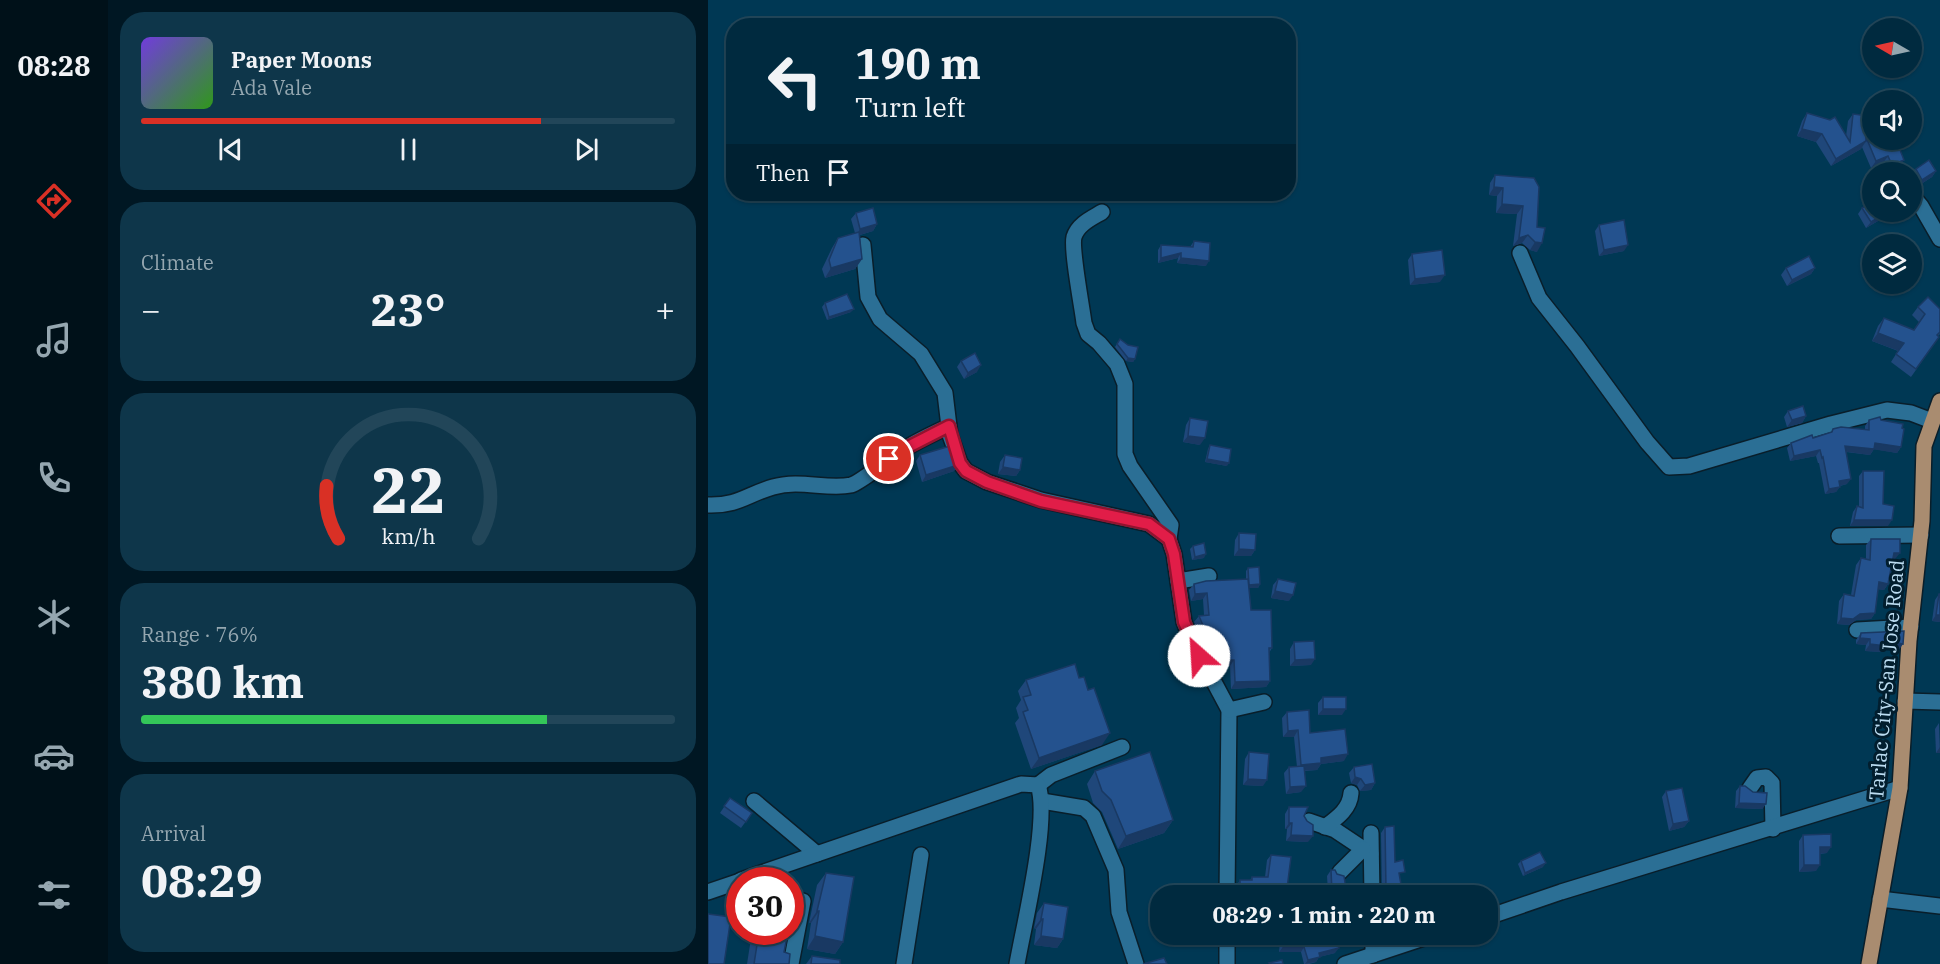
<!DOCTYPE html>
<html lang="en">
<head>
<meta charset="utf-8">
<style>
	:root { --surface:#002a3f; --page:#0e364a; --text:#f1f3f6; --muted:#95a7b0; --line:#224659; --accent:#d93025 }
	body { margin:0; font-family:"IBM Plex Serif",serif; background:var(--page); color:var(--text); height:100vh; display:flex; flex-direction:column; font-size:22px; white-space:nowrap }
	* { box-sizing:border-box; margin:0 }
	p { font-size:20px; color:var(--muted) }
	.icon { flex:none; width:33px; height:33px; fill:none; stroke:currentColor; stroke-width:2; stroke-linecap:round; stroke-linejoin:round }
	.map { position:relative; flex:1; overflow:hidden }
	.details { display:flex; flex-direction:column; gap:12px; padding:12px; background:#001723; width:600px }
	.details>* { flex:none }
	.banner { position:absolute; left:18px; top:18px; width:570px; height:183px; border-radius:24px; box-shadow:0 2px 4px #0004,0 0 0 2px var(--line); background:#002a3f; color:var(--text); overflow:hidden }
	.needle { width:39px; rotate:279deg }
	.buttons { position:absolute; left:1154px; top:18px; display:grid; gap:12px }
	.buttons a { display:grid; place-items:center; width:60px; height:60px; border-radius:50%; background:var(--surface); box-shadow:0 2px 4px #0004,0 0 0 2px var(--line); font-size:30px }
	.speed { position:absolute; left:18px; top:867px; display:flex; gap:12px; font-size:30px; font-weight:700; text-align:center }
	.speed>* { display:grid; place-content:center; width:78px; height:78px; border-radius:50%; background:var(--surface); box-shadow:0 2px 4px #0004,0 0 0 2px var(--line); line-height:1 }
	.speed .limit { border:9px solid #d22; background:#fff; color:#111 }
	.pin { position:absolute; display:grid; place-items:center; width:51px; height:51px; color:#fff; margin:-26px; border:3px solid #fff; border-radius:50%; box-shadow:0 2px 6px #0007 }
	.me { position:absolute; width:66px; margin:-33px; rotate:334deg; stroke-linejoin:round; filter:drop-shadow(0 0 4px #0008) }
	.turn { display:flex; align-items:center; gap:21px; height:126px; padding:0 30px; font-size:27px }
	.turn .icon { width:78px; height:78px; stroke-width:2.5 }
	.turn b { display:block; font-size:42px; line-height:51px }
	.then { display:flex; align-items:center; height:57px; padding:0 30px; background:#0003; gap:12px; font-size:22px }
	.big { font-size:45px; font-weight:700; line-height:1.1 }
	.details .card { flex:1; display:flex; flex-direction:column; justify-content:center; gap:9px; min-width:0; padding:0 21px; border-radius:24px; background:var(--page) }
	.details .dial { align-items:center; gap:0 }
	.dial svg { height:156px; overflow:visible; fill:none; stroke:var(--line); stroke-width:7; stroke-linecap:round; text-anchor:middle }
	.dial text { fill:var(--text); stroke:none }
	.song { display:flex; align-items:center; gap:18px }
	.cover { width:72px; height:72px; border-radius:9px; background:linear-gradient(135deg,hsl(260 70% 55%),hsl(110 70% 35%)) }
	.played { height:6px; border-radius:3px; background:linear-gradient(90deg,var(--accent) 75%,var(--line) 75%) }
	.keys { display:flex; justify-content:space-around; direction:ltr }
	.heat { display:flex; justify-content:space-between; align-items:center; font-size:33px; direction:ltr }
	.charge { height:9px; border-radius:4px; background:linear-gradient(90deg,#34c759 76%,var(--line) 0) }
	.trip { position:absolute; left:442px; top:885px; width:348px; height:60px; border-radius:24px; background:var(--surface); box-shadow:0 2px 4px #0004,0 0 0 2px var(--line); font-weight:700; line-height:60px; text-align:center }
	main { display:flex; flex:1; min-height:0 }
	.tabs { display:flex; flex-direction:column; width:108px; justify-content:space-around; align-items:center; background:#001119; color:var(--muted) }
	.tabs .icon { width:42px; height:42px }
	.tabs .selected { color:var(--accent) }
	.tabs b { font-size:27px; color:var(--text) }
	.map>svg:first-child { display:block }
	.lines { fill:none; stroke-linecap:round; stroke-linejoin:round }
	.minor-casing { stroke:#091e2a; stroke-width:18 }
	.major-casing { stroke:#091e2a; stroke-width:18 }
	.minor { stroke:#2b6f95; stroke-width:15 }
	.major { stroke:#a98c70; stroke-width:15 }
	.wall { fill:#1f477a }
	.shaded-wall { fill:#193963 }
	.building { fill:#24528e; stroke:#193963; stroke-width:1.5 }
	.route-casing { stroke:#92132f; stroke-width:15 }
	.route { stroke:#e11d48; stroke-width:10 }
	.labels { text-anchor:middle; dominant-baseline:central; stroke-width:6; stroke-linejoin:round; paint-order:stroke }
	.street-label { font-size:20px; fill:#bcddf2; stroke:#021e2e }
</style>
</head>
<body>
<main>
<nav class="tabs">
<b>08:28</b>
<svg class="icon selected" aria-label="directions" viewBox="0 0 24 24"><path d="M12 3l9 9-9 9-9-9zM9 14v-3h6M13 9l2 2-2 2"/></svg>
<svg class="icon" aria-label="music" viewBox="0 0 24 24"><path d="M9 18V5l10-2v13"/><circle cx="6" cy="18" r="3"/><circle cx="16" cy="16" r="3"/></svg>
<svg class="icon" aria-label="phone" viewBox="0 0 24 24"><path d="M5 4h4l2 5-3 2q2 4 5 5l2-3 5 2v4C11 20 4 13 5 4z"/></svg>
<svg class="icon" aria-label="climate" viewBox="0 0 24 24"><path d="M12 3v18M4 7l16 10M4 17L20 7"/></svg>
<svg class="icon" aria-label="car" viewBox="0 0 24 24"><path d="M5 17H2v-5l4-1 3-4h7l3 4 3 1v5h-3M9 17h6M6 11h13"/><circle cx="7" cy="17" r="2"/><circle cx="17" cy="17" r="2"/></svg>
<svg class="icon" aria-label="filters" viewBox="0 0 24 24"><path d="M4 7h16M4 17h16"/><circle cx="9" cy="7" r="2"/><circle cx="15" cy="17" r="2"/></svg>
</nav>
<section class="details">
<div class="card">
<div class="song"><i class="cover"></i><div><b>Paper Moons</b><p>Ada Vale</p></div></div>
<div class="played"></div>
<div class="keys"><svg class="icon" aria-label="previous" viewBox="0 0 24 24"><path d="M18 5L8 12l10 7zM5 5v14"/></svg><svg class="icon" aria-label="pause" viewBox="0 0 24 24"><path d="M8 5v14M16 5v14"/></svg><svg class="icon" aria-label="next" viewBox="0 0 24 24"><path d="M6 5l10 7-10 7zM19 5v14"/></svg></div>
</div>
<div class="card"><p>Climate</p>
<div class="heat"><a>−</a><b class="big">23°</b><a>+</a></div>
</div>
<div class="card dial"><svg viewBox="0 0 100 80">
<path d="M14 69A42 42 0 1 1 86 69"/>
<path d="M14 69A42 42 0 0 1 8 42" stroke="#d93025"/>
<text x="50" y="56" font-size="32" font-weight="700">22</text>
<text x="50" y="72" font-size="11">km/h</text>
</svg></div>
<div class="card"><p>Range · 76%</p><b class="big">380 km</b><div class="charge"></div></div>
<div class="card"><p>Arrival</p><b class="big">08:29</b></div>
</section>
<div class="map">
<svg width="1232" height="964" viewBox="0 0 1232 964">
	<rect width="100%" height="100%" fill="#003854"/>
	<g class="lines">
		<defs>
			<g id="minor">
				<polyline points="1203,194 1213,206 1232,239"/>
				<path d="M394,212C384,218 370,224 366,237C363,249 374,307 376,323L380,334L391,343L409,364L417,384V454L422,466L463,525L461,539"/>
				<polyline points="155,245 160,297 172,319 213,354 237,393 242,435 252,463 258,471 279,482 333,500 441,524 461,539 466,554 476,622 482,637 521,710 519,896"/>
				<polyline points="812,253 831,298 869,346 939,442 961,467 981,466 1123,424 1179,410 1203,413 1224,421"/>
				<path d="M0,505C30,506 40,494 65,487C92,479 119,490 143,485C154,482 186,454 200,447C213,439 227,433 241,426"/>
				<polyline points="1131,536 1213,535"/>
				<polyline points="470,581 501,576"/>
				<polyline points="1149,630 1203,627"/>
				<polyline points="1197,701 1232,702"/>
				<polyline points="521,710 556,702"/>
				<polyline points="330,785 343,775 414,747"/>
				<polyline points="1042,788 1049,778 1058,777 1064,783 1065,829"/>
				<polyline points="46,801 109,854"/>
				<polyline points="334,801 376,808 385,816 408,870 411,912 428,964"/>
				<polyline points="601,821 627,830 663,854"/>
				<path d="M617,827C629,818 642,809 643,793"/>
				<polyline points="663,833 664,896"/>
				<polyline points="632,872 655,849"/>
				<path d="M33,880L313,784L330,785C342,819 316,924 309,964"/>
				<polyline points="0,892 32,881"/>
				<polyline points="1172,899 1232,906"/>
				<polyline points="780,917 853,892 1192,788"/>
				<polyline points="665,934 665,955"/>
				<polyline points="83,964 95,901"/>
				<polyline points="196,964 213,855"/>
				<polyline points="519,964 519,934"/>
				<polyline points="637,964 728,934"/>
			</g>
			<polyline id="major" points="1161,964 1192,788 1201,641 1214,521 1216,446 1232,401"/>
		</defs>
		<!-- minor casing -->
		<use href="#minor" class="minor-casing"/>
		<!-- major casing -->
		<use href="#major" class="major-casing"/>
		<!-- minor -->
		<use href="#minor" class="minor"/>
		<!-- major -->
		<use href="#major" class="major"/>
	</g>
	<!-- wall -->
	<g class="wall">
		<polygon points="1099,113 1138,136 1140,121 1145,114 1159,136 1164,134 1191,167 1179,172 1175,163 1163,168 1154,147 1153,149 1123,166 1108,142 1089,136 1094,121"/>
		<polygon points="1208,169 1228,171 1224,177 1210,186 1203,175"/>
		<polygon points="787,175 826,178 829,227 829,252 822,250 814,243 805,246 809,214 788,213 789,196 781,195 782,183"/>
		<polygon points="96,194 113,194 98,199"/>
		<polygon points="1154,208 1164,212 1183,212 1182,214 1158,228 1150,214"/>
		<polygon points="148,213 169,224 165,231 152,235 154,259 147,269 117,278 114,269 124,248 130,238 147,233 143,219"/>
		<polygon points="891,225 916,251 891,256 887,231"/>
		<polygon points="486,241 498,266 469,263 470,258 450,263 450,250 453,245 482,247"/>
		<polygon points="704,254 732,282 702,285 700,260"/>
		<polygon points="1078,268 1107,268 1103,274 1079,286 1073,275"/>
		<polygon points="1220,297 1232,334 1230,336 1231,337 1203,377 1183,362 1190,351 1164,341 1170,326 1176,318 1206,330 1211,322 1204,315 1210,307"/>
		<polygon points="117,303 143,312 119,320 114,307"/>
		<polygon points="412,339 427,359 425,362 418,361 407,347"/>
		<polygon points="253,361 269,372 256,379 249,367"/>
		<polygon points="1080,411 1098,416 1094,423 1079,427 1076,417"/>
		<polygon points="482,418 492,445 475,442 478,425"/>
		<polygon points="1161,420 1173,420 1193,447 1189,453 1166,449 1162,455 1138,452 1139,484 1132,486 1128,492 1117,494 1111,463 1110,463 1108,456 1082,461 1079,448 1083,443 1105,438 1122,433 1125,429 1157,430 1157,426"/>
		<polygon points="502,445 519,466 497,462 500,449"/>
		<polygon points="212,455 250,465 246,471 214,482 208,461"/>
		<polygon points="297,455 312,470 308,476 290,474 292,462"/>
		<polygon points="1155,471 1175,504 1180,526 1142,526 1145,512 1149,506 1151,507 1151,476"/>
		<polygon points="531,533 547,550 543,556 526,556 527,540"/>
		<polygon points="1163,539 1187,559 1185,559 1180,584 1176,590 1170,589 1167,613 1163,619 1148,620 1141,625 1129,624 1131,601 1136,594 1143,595 1148,565 1153,558 1158,559 1158,545"/>
		<polygon points="485,546 496,558 484,560 482,549"/>
		<polygon points="540,568 552,584 550,588 541,588 543,610 564,648 561,653 562,681 558,687 523,689 522,666 517,666 516,656 504,657 497,645 496,636 493,636 486,622 491,616 496,615 495,599 483,601 481,590 486,584 538,579 538,571"/>
		<polygon points="570,579 581,601 563,598 565,585"/>
		<polygon points="1231,594 1232,622 1224,621 1227,600"/>
		<polygon points="1153,633 1191,650 1176,648 1174,652 1157,651 1158,645 1148,644 1148,640"/>
		<polygon points="586,642 603,665 582,666 582,649"/>
		<polygon points="371,678 380,690 394,745 323,769 307,723 311,718 308,708 313,700 310,691 318,680"/>
		<polygon points="615,697 634,715 610,715 610,703"/>
		<polygon points="579,712 636,761 613,764 609,770 597,771 593,792 578,794 576,773 581,767 589,767 586,737 575,737 574,718"/>
		<polygon points="1231,723 1232,753 1228,753 1227,729"/>
		<polygon points="541,752 555,786 535,785 537,759"/>
		<polygon points="646,767 667,783 663,790 652,791 649,785 643,783 641,773"/>
		<polygon points="387,771 465,820 456,833 410,849 394,812 385,803 379,784"/>
		<polygon points="1032,786 1058,804 1054,809 1027,808 1028,791"/>
		<polygon points="958,791 981,821 976,827 961,831 954,797"/>
		<polygon points="22,798 44,813 33,828 12,813"/>
		<polygon points="581,807 596,816 599,821 600,842 578,841 579,829 577,829 577,814"/>
		<polygon points="677,827 692,878 695,896 674,896 673,833"/>
		<polygon points="1095,835 1119,853 1112,854 1108,871 1091,872 1091,841"/>
		<polygon points="563,855 578,896 529,896 529,885 532,880 542,880 544,877 557,877 559,860"/>
		<polygon points="813,861 835,867 815,876 810,864"/>
		<polygon points="623,870 639,896 608,896 609,894 620,892 619,876"/>
		<polygon points="118,873 135,942 127,954 99,949 103,923 101,923 109,885"/>
		<polygon points="446,893 453,896 453,921 446,923 442,900"/>
		<polygon points="336,903 355,939 349,948 326,945 328,929 326,928 329,913"/>
		<polygon points="44,932 80,932 76,952 81,964 39,964"/>
		<polygon points="543,934 645,934 629,938 627,953 611,957 608,962 601,964 596,964 593,952 571,952 572,941 543,939"/>
		<polygon points="104,956 132,964 98,964"/>
	</g>
	<!-- shaded-wall -->
	<g class="shaded-wall">
		<polygon points="1094,129 1114,134 1108,142 1089,136"/>
		<polygon points="1158,141 1153,149 1123,166 1128,159"/>
		<polygon points="1180,156 1175,163 1163,168 1168,161"/>
		<polygon points="1196,160 1191,167 1179,172 1184,165"/>
		<polygon points="1228,171 1224,177 1210,186 1214,180"/>
		<polygon points="786,187 795,188 789,196 781,195"/>
		<polygon points="106,194 113,194 98,199 100,196"/>
		<polygon points="374,194 398,194 416,198 413,203 385,196 384,197 372,195"/>
		<polygon points="444,194 461,194 456,200 442,198"/>
		<polygon points="794,204 815,206 809,214 788,213"/>
		<polygon points="1180,212 1183,212 1182,214 1158,228 1163,222"/>
		<polygon points="169,224 165,231 148,236 152,229"/>
		<polygon points="820,235 814,243 805,246 811,238"/>
		<polygon points="827,242 834,243 829,252 822,250"/>
		<polygon points="920,245 916,251 891,256 896,250"/>
		<polygon points="473,253 470,258 450,263 453,258"/>
		<polygon points="473,258 501,261 498,266 469,263"/>
		<polygon points="154,259 147,269 117,278 123,268"/>
		<polygon points="1107,268 1103,274 1079,286 1084,280"/>
		<polygon points="737,275 732,282 702,285 707,279"/>
		<polygon points="146,309 143,312 119,320 121,317"/>
		<polygon points="1170,333 1196,343 1191,351 1164,341"/>
		<polygon points="420,358 427,359 425,362 418,361"/>
		<polygon points="273,365 269,372 256,379 260,373"/>
		<polygon points="1098,416 1094,423 1079,427 1084,420"/>
		<polygon points="480,436 497,438 492,445 475,442"/>
		<polygon points="1167,443 1193,447 1189,453 1163,449"/>
		<polygon points="1137,446 1166,449 1162,455 1133,451"/>
		<polygon points="1112,450 1108,456 1082,461 1086,456"/>
		<polygon points="499,459 521,463 519,466 497,462"/>
		<polygon points="250,465 246,471 214,482 218,475"/>
		<polygon points="295,467 312,470 308,476 290,474"/>
		<polygon points="1143,479 1139,484 1127,487 1131,481"/>
		<polygon points="1132,487 1128,492 1117,494 1121,489"/>
		<polygon points="1146,520 1184,520 1180,526 1142,526"/>
		<polygon points="531,549 547,550 543,556 526,556"/>
		<polygon points="1186,553 1192,553 1187,559 1182,559"/>
		<polygon points="498,554 496,558 484,560 487,557"/>
		<polygon points="1171,582 1180,584 1176,590 1166,589"/>
		<polygon points="552,584 550,588 539,588 541,585"/>
		<polygon points="567,591 585,595 581,601 563,598"/>
		<polygon points="499,593 495,599 483,601 487,594"/>
		<polygon points="1167,613 1163,619 1148,620 1141,625 1129,624 1133,618 1152,614"/>
		<polygon points="1228,615 1232,615 1232,622 1224,621"/>
		<polygon points="497,630 501,630 496,636 493,636"/>
		<polygon points="1152,638 1162,639 1158,645 1148,644"/>
		<polygon points="1178,641 1195,644 1191,650 1176,648 1174,652 1157,651 1162,644"/>
		<polygon points="521,649 516,656 504,657 508,651"/>
		<polygon points="607,659 603,665 582,666 587,660"/>
		<polygon points="521,660 526,660 522,666 517,666"/>
		<polygon points="562,681 558,687 523,689 527,682"/>
		<polygon points="615,709 638,709 634,715 610,715"/>
		<polygon points="590,730 586,737 575,737 580,731"/>
		<polygon points="402,733 394,745 323,769 331,758"/>
		<polygon points="1232,747 1232,753 1228,753"/>
		<polygon points="640,754 636,761 613,764 609,770 589,771 593,765 613,758"/>
		<polygon points="647,777 653,779 649,785 643,783"/>
		<polygon points="540,779 559,780 555,786 535,785"/>
		<polygon points="667,783 663,790 652,791 657,785"/>
		<polygon points="598,786 593,792 578,794 582,787"/>
		<polygon points="1031,803 1058,804 1054,809 1027,808"/>
		<polygon points="465,820 456,833 410,849 418,836"/>
		<polygon points="981,821 976,827 961,831 965,824"/>
		<polygon points="581,823 584,823 579,829 577,829"/>
		<polygon points="583,835 605,836 600,842 578,841"/>
		<polygon points="1112,847 1123,847 1119,853 1107,854"/>
		<polygon points="838,863 835,867 815,876 817,873"/>
		<polygon points="1096,865 1112,865 1108,871 1091,872"/>
		<polygon points="109,911 111,911 103,923 101,923"/>
		<polygon points="451,916 453,916 453,921 446,923"/>
		<polygon points="333,919 335,919 328,929 326,928"/>
		<polygon points="546,934 554,934 575,936 572,941 543,939"/>
		<polygon points="627,934 645,934 624,939"/>
		<polygon points="107,936 135,942 127,954 99,949"/>
		<polygon points="333,936 355,939 349,948 326,945"/>
		<polygon points="575,947 596,947 593,952 571,952"/>
		<polygon points="631,948 627,953 611,957 608,962 597,964 600,960 611,953"/>
	</g>
	<!-- building -->
	<g class="building">
		<polygon points="1099,113 1122,120 1127,117 1142,142 1145,114 1161,116 1159,136 1164,134 1164,140 1188,140 1196,160 1184,165 1180,156 1168,161 1158,137 1158,141 1128,159 1114,134 1094,129"/>
		<polygon points="1221,160 1228,171 1214,180 1208,169"/>
		<polygon points="787,175 826,178 831,187 829,227 837,228 834,243 827,242 820,235 811,238 815,206 794,204 795,188 786,187"/>
		<polygon points="398,194 418,194 416,198"/>
		<polygon points="1164,202 1164,212 1180,212 1163,222 1154,208"/>
		<polygon points="165,208 169,224 152,229 148,213"/>
		<polygon points="916,220 920,245 896,250 891,225"/>
		<polygon points="151,232 154,259 123,268 121,260 130,238"/>
		<polygon points="486,241 502,243 501,261 473,258 473,253 453,258 453,245 485,247"/>
		<polygon points="734,250 737,275 707,279 704,254"/>
		<polygon points="1101,256 1107,268 1084,280 1078,268"/>
		<polygon points="139,294 146,309 121,317 117,303"/>
		<polygon points="1220,297 1232,309 1232,332 1229,335 1231,337 1208,369 1188,354 1196,343 1170,333 1176,318 1206,330 1217,314 1210,307"/>
		<polygon points="412,339 420,345 430,347 427,359 420,358 409,344"/>
		<polygon points="267,353 273,365 260,373 253,361"/>
		<polygon points="1095,406 1098,416 1084,420 1080,411"/>
		<polygon points="1172,417 1173,420 1195,424 1194,428 1196,429 1193,447 1167,443 1166,449 1137,446 1143,479 1131,481 1132,487 1121,489 1115,457 1114,458 1112,450 1086,456 1083,443 1104,435 1105,438 1124,432 1125,429 1133,427 1161,430 1161,420"/>
		<polygon points="482,418 500,421 497,438 480,436"/>
		<polygon points="502,445 523,449 521,463 499,459"/>
		<polygon points="242,446 250,465 218,475 212,455"/>
		<polygon points="297,455 314,458 312,470 295,467"/>
		<polygon points="1155,471 1176,471 1175,504 1186,506 1184,520 1146,520 1149,506 1155,508"/>
		<polygon points="531,533 548,534 547,550 531,549"/>
		<polygon points="1163,539 1192,539 1192,553 1186,553 1180,584 1171,582 1167,613 1152,614 1145,619 1133,618 1136,594 1146,596 1153,558 1162,560"/>
		<polygon points="496,543 498,554 487,557 485,546"/>
		<polygon points="551,567 552,584 541,585 540,568"/>
		<polygon points="540,579 543,610 563,610 564,648 561,648 562,681 527,682 526,660 521,660 521,649 508,651 502,638 501,630 497,630 491,616 501,615 499,593 487,594 486,584 498,581"/>
		<polygon points="570,579 588,583 585,595 567,591"/>
		<polygon points="1231,594 1232,594 1232,615 1228,615"/>
		<polygon points="1196,631 1195,644 1178,641 1178,646 1162,644 1162,639 1152,638 1153,633"/>
		<polygon points="606,641 607,659 587,660 586,642"/>
		<polygon points="367,664 371,678 376,677 380,690 386,688 402,733 331,758 315,712 320,710 315,697 323,695 318,680"/>
		<rect x="615" y="697" width="23" height="12"/>
		<polygon points="601,710 602,733 637,729 640,754 613,758 613,763 593,765 590,730 580,731 579,712"/>
		<polygon points="442,752 465,820 418,836 403,800 394,791 387,771"/>
		<polygon points="541,752 561,754 559,780 540,779"/>
		<polygon points="664,764 667,783 657,785 653,779 647,777 646,767"/>
		<polygon points="596,766 598,786 582,787 581,767"/>
		<polygon points="1032,786 1037,786 1045,792 1059,793 1058,804 1031,803"/>
		<polygon points="974,788 981,821 965,824 958,791"/>
		<polygon points="22,798 44,813 38,822 16,806"/>
		<polygon points="581,807 600,807 596,816 599,821 605,825 605,836 583,835 584,823 581,823"/>
		<polygon points="686,826 687,862 695,860 697,872 691,873 695,896 680,896 678,888 677,827"/>
		<polygon points="1123,834 1123,847 1112,847 1112,865 1096,865 1095,835"/>
		<polygon points="832,852 838,863 817,873 813,861"/>
		<polygon points="563,855 583,857 578,896 530,896 532,891 532,880 544,880 544,877 560,877"/>
		<polygon points="623,870 627,870 629,874 636,876 639,896 609,896 609,894 624,892"/>
		<polygon points="118,873 146,877 135,942 107,936 111,911 109,911"/>
		<polygon points="480,886 482,896 453,896 453,916 451,916 446,893"/>
		<polygon points="82,895 85,896 82,914"/>
		<polygon points="336,903 360,907 355,939 333,936 335,919 333,919"/>
		<polygon points="0,914 23,917 16,964 0,964"/>
		<polygon points="51,932 80,932 76,952 82,954 81,964 46,964"/>
		<polygon points="554,934 628,934 631,948 611,953 612,957 600,960 596,947 575,947 575,936"/>
		<polygon points="104,956 132,960 132,964 103,964"/>
		<polygon points="456,958 459,964 435,964"/>
		<polygon points="574,960 575,964 562,964 561,963"/>
	</g>
	<g class="lines">
		<defs>
			<polyline id="route" points="181,459 200,447 241,426 252,463 258,471 279,482 333,501 441,524 461,539 466,554 476,622 491,656"/>
		</defs>
		<!-- route casing -->
		<use href="#route" class="route-casing"/>
		<!-- route -->
		<use href="#route" class="route"/>
	</g>
	<g class="labels">
		<!-- street labels -->
		<g class="street-label">
			<text transform="translate(1178 680) rotate(-85)">Tarlac City-San Jose Road</text>
		</g>
	</g>
</svg>
<div class="buttons">
<a><svg class="needle" viewBox="-14 -14 28 28"><path d="M0-13l5 13h-10z" fill="#e53935"/><path d="M0 13l5-13h-10z" fill="#95a7b0"/></svg></a>
<a><svg class="icon" aria-label="sound" viewBox="0 0 24 24"><path d="M4 9h4l5-4v14l-5-4H4zM17 9q2 3 0 6"/></svg></a>
<a><svg class="icon" aria-label="search" viewBox="0 0 24 24"><circle cx="10" cy="10" r="6"/><path d="M15 15l6 6"/></svg></a>
<a><svg class="icon" aria-label="layers" viewBox="0 0 24 24"><path d="M12 4l9 5-9 5-9-5zM3 14l9 5 9-5"/></svg></a>
</div>
<div class="speed"><div class="limit">30</div></div>
<div class="pin" style="left:181px;top:459px;background:#d93025"><svg class="icon" aria-label="arrive" viewBox="0 0 24 24"><path d="M6 21V4h12l-3 4 3 4H6"/></svg></div>
<svg class="me" style="left:491px;top:656px" viewBox="-20 -20 40 40"><circle r="19" fill="#fff"/><path d="M0-13L10 11 0 6-10 11z" fill="#e11d48"/></svg>
<div class="trip">08:29 · 1 min · 220 m</div>
<div class="banner">
<div class="turn"><svg class="icon" aria-label="left" viewBox="0 0 24 24"><path d="M17 20v-9H6M10 6l-5 5 5 5"/></svg><div><b>190 m</b>Turn left</div></div>
<div class="then">Then<svg class="icon" aria-label="arrive" viewBox="0 0 24 24"><path d="M6 21V4h12l-3 4 3 4H6"/></svg></div>
</div>
</div>
</main>
</body>
</html>
